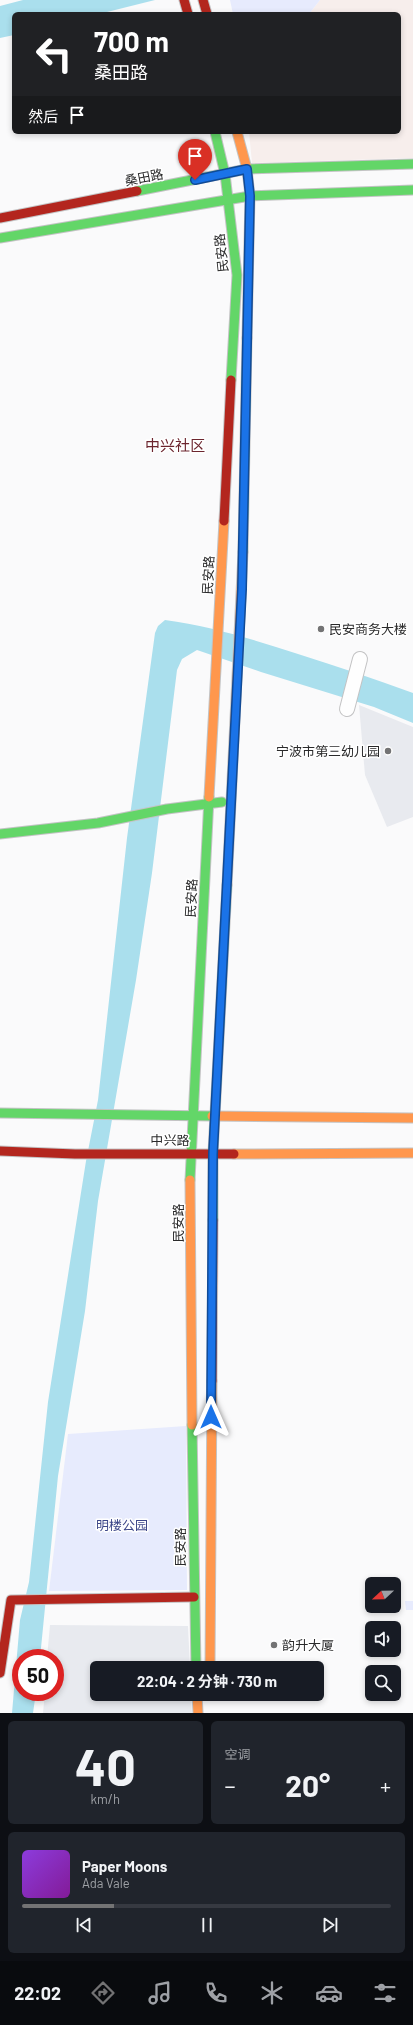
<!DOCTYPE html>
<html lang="zh">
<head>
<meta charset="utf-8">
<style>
	:root { --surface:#171b24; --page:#20242c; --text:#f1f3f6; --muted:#9ea1a6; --line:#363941; --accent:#737374 }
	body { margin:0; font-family:Barlow,"Noto Sans SC",sans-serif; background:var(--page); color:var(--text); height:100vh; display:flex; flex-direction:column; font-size:15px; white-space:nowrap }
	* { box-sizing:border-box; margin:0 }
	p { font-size:13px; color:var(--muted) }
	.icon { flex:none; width:22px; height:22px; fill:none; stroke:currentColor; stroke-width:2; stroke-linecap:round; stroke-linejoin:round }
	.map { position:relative; height:1713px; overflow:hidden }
	.details { display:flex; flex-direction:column; gap:8px; padding:8px; background:#0d0f14; flex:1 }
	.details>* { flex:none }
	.top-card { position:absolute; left:12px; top:12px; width:389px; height:122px; border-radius:6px; box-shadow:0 2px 6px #0003; background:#202124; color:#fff; overflow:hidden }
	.needle { width:26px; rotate:248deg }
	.controls { position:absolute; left:365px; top:1577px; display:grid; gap:8px }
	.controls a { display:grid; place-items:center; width:36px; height:36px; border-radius:6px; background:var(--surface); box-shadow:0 2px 6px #0003; font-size:20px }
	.speed { position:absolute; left:12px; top:1649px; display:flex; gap:8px; font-size:20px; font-weight:700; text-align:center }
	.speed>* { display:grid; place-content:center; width:52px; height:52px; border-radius:50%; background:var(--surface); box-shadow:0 2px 6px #0003; line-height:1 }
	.speed .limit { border:6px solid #d22; background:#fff; color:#111 }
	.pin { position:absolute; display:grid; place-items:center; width:34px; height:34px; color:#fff; margin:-41px -17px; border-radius:50% 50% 50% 0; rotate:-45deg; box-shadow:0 0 4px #0007 }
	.pin .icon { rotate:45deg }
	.me { position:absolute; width:44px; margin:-22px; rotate:0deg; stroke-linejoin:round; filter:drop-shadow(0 0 3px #0008) }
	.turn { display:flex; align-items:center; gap:14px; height:84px; padding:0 16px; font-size:18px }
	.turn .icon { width:52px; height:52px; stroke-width:2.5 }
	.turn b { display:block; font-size:28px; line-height:34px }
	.then { display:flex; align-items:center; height:38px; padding:0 16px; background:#0003; gap:8px; font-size:15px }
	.big { font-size:30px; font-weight:700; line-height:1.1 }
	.details .card { flex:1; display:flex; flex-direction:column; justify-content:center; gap:6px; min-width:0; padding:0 14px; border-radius:6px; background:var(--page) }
	.details .dial { align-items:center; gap:0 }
	.dial b { font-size:52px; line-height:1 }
	.song { display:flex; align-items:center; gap:12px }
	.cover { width:48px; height:48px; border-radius:6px; background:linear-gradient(135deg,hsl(270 70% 55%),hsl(290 70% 35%)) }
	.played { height:4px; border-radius:2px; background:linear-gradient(90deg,var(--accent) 25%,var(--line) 25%) }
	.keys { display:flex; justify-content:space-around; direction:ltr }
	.heat { display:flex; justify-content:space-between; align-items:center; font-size:22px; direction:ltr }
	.details .tiles { flex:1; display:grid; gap:8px; grid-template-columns:1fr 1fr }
	.card:last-child { grid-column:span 2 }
	.trip { position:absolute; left:90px; top:1661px; width:234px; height:40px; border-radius:6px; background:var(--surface); box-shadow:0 2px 6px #0003; font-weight:700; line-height:40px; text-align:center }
	.tab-bar { display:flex; height:64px; justify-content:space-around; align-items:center; background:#090b0e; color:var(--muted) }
	.tab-bar .icon { width:28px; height:28px }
	.tab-bar .current { color:var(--accent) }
	.tab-bar b { font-size:18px; color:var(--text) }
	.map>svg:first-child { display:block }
	.commercial { fill:#f7eeec }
	.built { fill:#e8eaef }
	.green { fill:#e7ebfd }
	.water { fill:#aadfed }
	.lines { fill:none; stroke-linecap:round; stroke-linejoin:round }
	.street-casing { stroke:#c3c3c4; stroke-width:16 }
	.fast-casing { stroke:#c3c3c4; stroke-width:11 }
	.slow-casing { stroke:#c3c3c4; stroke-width:11 }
	.jam-casing { stroke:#c3c3c4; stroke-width:11 }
	.street { stroke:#fefefe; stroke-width:14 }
	.fast { stroke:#63d668; stroke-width:9 }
	.slow { stroke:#ff974d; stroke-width:9 }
	.jam { stroke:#b3261e; stroke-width:9 }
	.route-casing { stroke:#114b97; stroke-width:10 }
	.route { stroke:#1a73e8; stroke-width:7 }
	.poi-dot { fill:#737374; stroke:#fff; stroke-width:1.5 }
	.labels { text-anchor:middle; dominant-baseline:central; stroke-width:3; stroke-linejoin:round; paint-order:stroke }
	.street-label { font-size:13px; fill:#2a2a2b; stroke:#fff }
	.poi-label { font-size:13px; fill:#2a2a2b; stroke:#fff; text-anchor:start }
	.park-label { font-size:13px; fill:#3d4789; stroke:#fff }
	.quarter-label { font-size:15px; fill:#6c252e; stroke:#fff }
</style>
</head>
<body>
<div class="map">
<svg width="413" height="1713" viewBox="0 0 413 1713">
	<rect width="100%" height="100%" fill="#fafafb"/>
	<!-- commercial -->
	<polygon class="commercial" points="320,0 413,0 413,158 252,163 249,132 399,132 399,14 309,14"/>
	<!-- built -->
	<g class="built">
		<polygon points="359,705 413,727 413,817 387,827 365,775"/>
		<polygon points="50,1625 188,1626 190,1668 97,1668 97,1694 191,1694 192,1713 43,1713 45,1692 55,1692 55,1658 47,1658"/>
	</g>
	<!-- green -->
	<g class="green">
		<polygon points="230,0 320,0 309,14 233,14"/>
		<polygon points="186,1426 187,1590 49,1591 68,1434"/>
		<polygon points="405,1601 413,1601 413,1610 406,1610"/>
	</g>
	<!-- water -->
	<g class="water">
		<polygon points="23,0 155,0 99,14 14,14 14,35 0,38 0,6"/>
		<path d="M165,620C211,626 254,640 298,654C336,666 375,679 413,693V723L374,707L261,672L197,650L182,659L177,670L152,873L136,980L98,1201L85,1311L58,1476L40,1658H21V1692H36L33,1713H12L20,1620L29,1582L48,1402L86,1161L98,1100L127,838L155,633L158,626Z"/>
	</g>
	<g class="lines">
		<defs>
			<polyline id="street" points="347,709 360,659"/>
			<g id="fast">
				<polyline points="215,132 225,174 237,275 231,380"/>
				<polyline points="137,191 247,169 413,164"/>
				<polyline points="0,238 250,196 413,190"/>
				<polyline points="243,552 247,338"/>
				<polyline points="0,834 98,823 167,809 222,802"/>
				<polyline points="0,1113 212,1116"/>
				<polyline points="190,1180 209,797"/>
				<polyline points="213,1220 213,1153 227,885"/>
				<polyline points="192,1425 196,1668"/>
			</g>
			<g id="slow">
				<polyline points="237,132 247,169 250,196 247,338"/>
				<polyline points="209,797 224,521"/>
				<polyline points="227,885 243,552"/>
				<polyline points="212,1116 413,1118"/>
				<polyline points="234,1154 413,1153"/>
				<polyline points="190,1180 192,1425"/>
				<polyline points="210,1668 212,1381"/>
				<polyline points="197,1694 198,1713"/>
			</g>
			<g id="jam">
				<polyline points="184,0 188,14"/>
				<polyline points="203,0 207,14"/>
				<polyline points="0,218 137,191"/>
				<polyline points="224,521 231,380"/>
				<polyline points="0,1151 75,1154 234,1154"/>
				<polyline points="212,1381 213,1220"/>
				<polyline points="0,1673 11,1600 194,1597"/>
			</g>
		</defs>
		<!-- street casing -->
		<use href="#street" class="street-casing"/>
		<!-- fast casing -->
		<use href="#fast" class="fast-casing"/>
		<!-- slow casing -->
		<use href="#slow" class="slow-casing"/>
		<!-- jam casing -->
		<use href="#jam" class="jam-casing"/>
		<!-- street -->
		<use href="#street" class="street"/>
		<!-- fast -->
		<use href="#fast" class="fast"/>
		<!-- slow -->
		<use href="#slow" class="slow"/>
		<!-- jam -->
		<use href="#jam" class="jam"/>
	</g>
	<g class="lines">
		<defs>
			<polyline id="route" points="195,180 247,169 250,196 242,589 213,1154 211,1417"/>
		</defs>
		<!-- route casing -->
		<use href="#route" class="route-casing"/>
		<!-- route -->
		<use href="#route" class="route"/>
	</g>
	<!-- markers -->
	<g class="poi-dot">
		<circle cx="321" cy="629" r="4"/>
		<circle cx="388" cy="751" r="4"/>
		<circle cx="274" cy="1645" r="4"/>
	</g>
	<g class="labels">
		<!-- street labels -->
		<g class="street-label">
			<text transform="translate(144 177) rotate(-11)">桑田路</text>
			<text transform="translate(221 253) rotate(-96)">民安路</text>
			<text transform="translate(208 575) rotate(-87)">民安路</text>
			<text transform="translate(191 898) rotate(-87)">民安路</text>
			<text x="170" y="1140">中兴路</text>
			<text transform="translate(178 1223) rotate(-90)">民安路</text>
			<text transform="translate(180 1547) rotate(-90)">民安路</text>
		</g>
		<!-- poi labels -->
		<g class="poi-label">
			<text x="329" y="629">民安商务大楼</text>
			<text x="380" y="751" text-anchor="end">宁波市第三幼儿园</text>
			<text x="282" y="1645">韵升大厦</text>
		</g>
		<!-- park labels -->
		<g class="park-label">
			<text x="122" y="1525">明楼公园</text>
		</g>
		<!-- quarter labels -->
		<g class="quarter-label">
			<text x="175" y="445">中兴社区</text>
		</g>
	</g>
</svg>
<div class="controls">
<a><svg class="needle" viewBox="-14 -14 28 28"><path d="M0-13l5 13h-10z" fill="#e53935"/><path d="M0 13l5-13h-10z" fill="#9ea1a6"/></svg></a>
<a><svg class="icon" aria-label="sound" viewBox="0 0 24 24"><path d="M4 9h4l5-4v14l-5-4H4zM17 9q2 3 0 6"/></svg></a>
<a><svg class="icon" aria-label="search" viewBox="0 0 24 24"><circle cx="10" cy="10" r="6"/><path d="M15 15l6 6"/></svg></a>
</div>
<div class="speed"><div class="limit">50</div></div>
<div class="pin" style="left:195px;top:180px;background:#d93025"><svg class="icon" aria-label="arrive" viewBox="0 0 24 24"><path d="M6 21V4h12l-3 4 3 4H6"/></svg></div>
<svg class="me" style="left:211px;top:1417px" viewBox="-20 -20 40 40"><path d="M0-17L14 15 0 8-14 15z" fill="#1a73e8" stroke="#fff" stroke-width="4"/></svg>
<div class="trip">22:04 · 2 分钟 · 730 m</div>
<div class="top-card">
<div class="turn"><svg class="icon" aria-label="left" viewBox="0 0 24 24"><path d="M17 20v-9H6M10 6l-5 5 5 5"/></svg><div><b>700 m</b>桑田路</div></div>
<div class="then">然后<svg class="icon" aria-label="arrive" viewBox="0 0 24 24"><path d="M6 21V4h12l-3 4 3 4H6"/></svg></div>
</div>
</div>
<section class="details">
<div class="tiles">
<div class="card dial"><b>40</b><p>km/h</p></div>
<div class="card"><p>空调</p>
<div class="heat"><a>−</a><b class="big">20°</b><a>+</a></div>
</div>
<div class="card">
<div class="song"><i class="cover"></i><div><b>Paper Moons</b><p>Ada Vale</p></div></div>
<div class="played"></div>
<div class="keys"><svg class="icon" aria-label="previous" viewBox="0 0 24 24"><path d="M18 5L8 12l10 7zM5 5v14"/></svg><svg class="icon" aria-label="pause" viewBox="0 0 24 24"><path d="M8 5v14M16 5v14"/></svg><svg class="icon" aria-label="next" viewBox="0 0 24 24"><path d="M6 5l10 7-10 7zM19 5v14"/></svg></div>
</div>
</div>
</section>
<nav class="tab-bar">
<b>22:02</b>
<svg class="icon current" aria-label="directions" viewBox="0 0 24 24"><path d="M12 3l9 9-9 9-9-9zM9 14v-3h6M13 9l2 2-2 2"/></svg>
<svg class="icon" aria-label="music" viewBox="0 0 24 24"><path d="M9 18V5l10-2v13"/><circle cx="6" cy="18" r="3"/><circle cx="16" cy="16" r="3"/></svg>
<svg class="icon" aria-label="phone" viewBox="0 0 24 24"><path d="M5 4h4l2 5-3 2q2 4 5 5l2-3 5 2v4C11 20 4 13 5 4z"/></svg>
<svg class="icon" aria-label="climate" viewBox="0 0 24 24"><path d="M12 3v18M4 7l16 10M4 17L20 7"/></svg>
<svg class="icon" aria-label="car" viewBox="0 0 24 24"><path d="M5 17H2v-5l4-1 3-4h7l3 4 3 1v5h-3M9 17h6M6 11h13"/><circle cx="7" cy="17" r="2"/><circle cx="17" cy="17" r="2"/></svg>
<svg class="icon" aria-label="filters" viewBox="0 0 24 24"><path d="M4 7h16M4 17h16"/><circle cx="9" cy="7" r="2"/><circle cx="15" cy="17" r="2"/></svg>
</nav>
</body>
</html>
